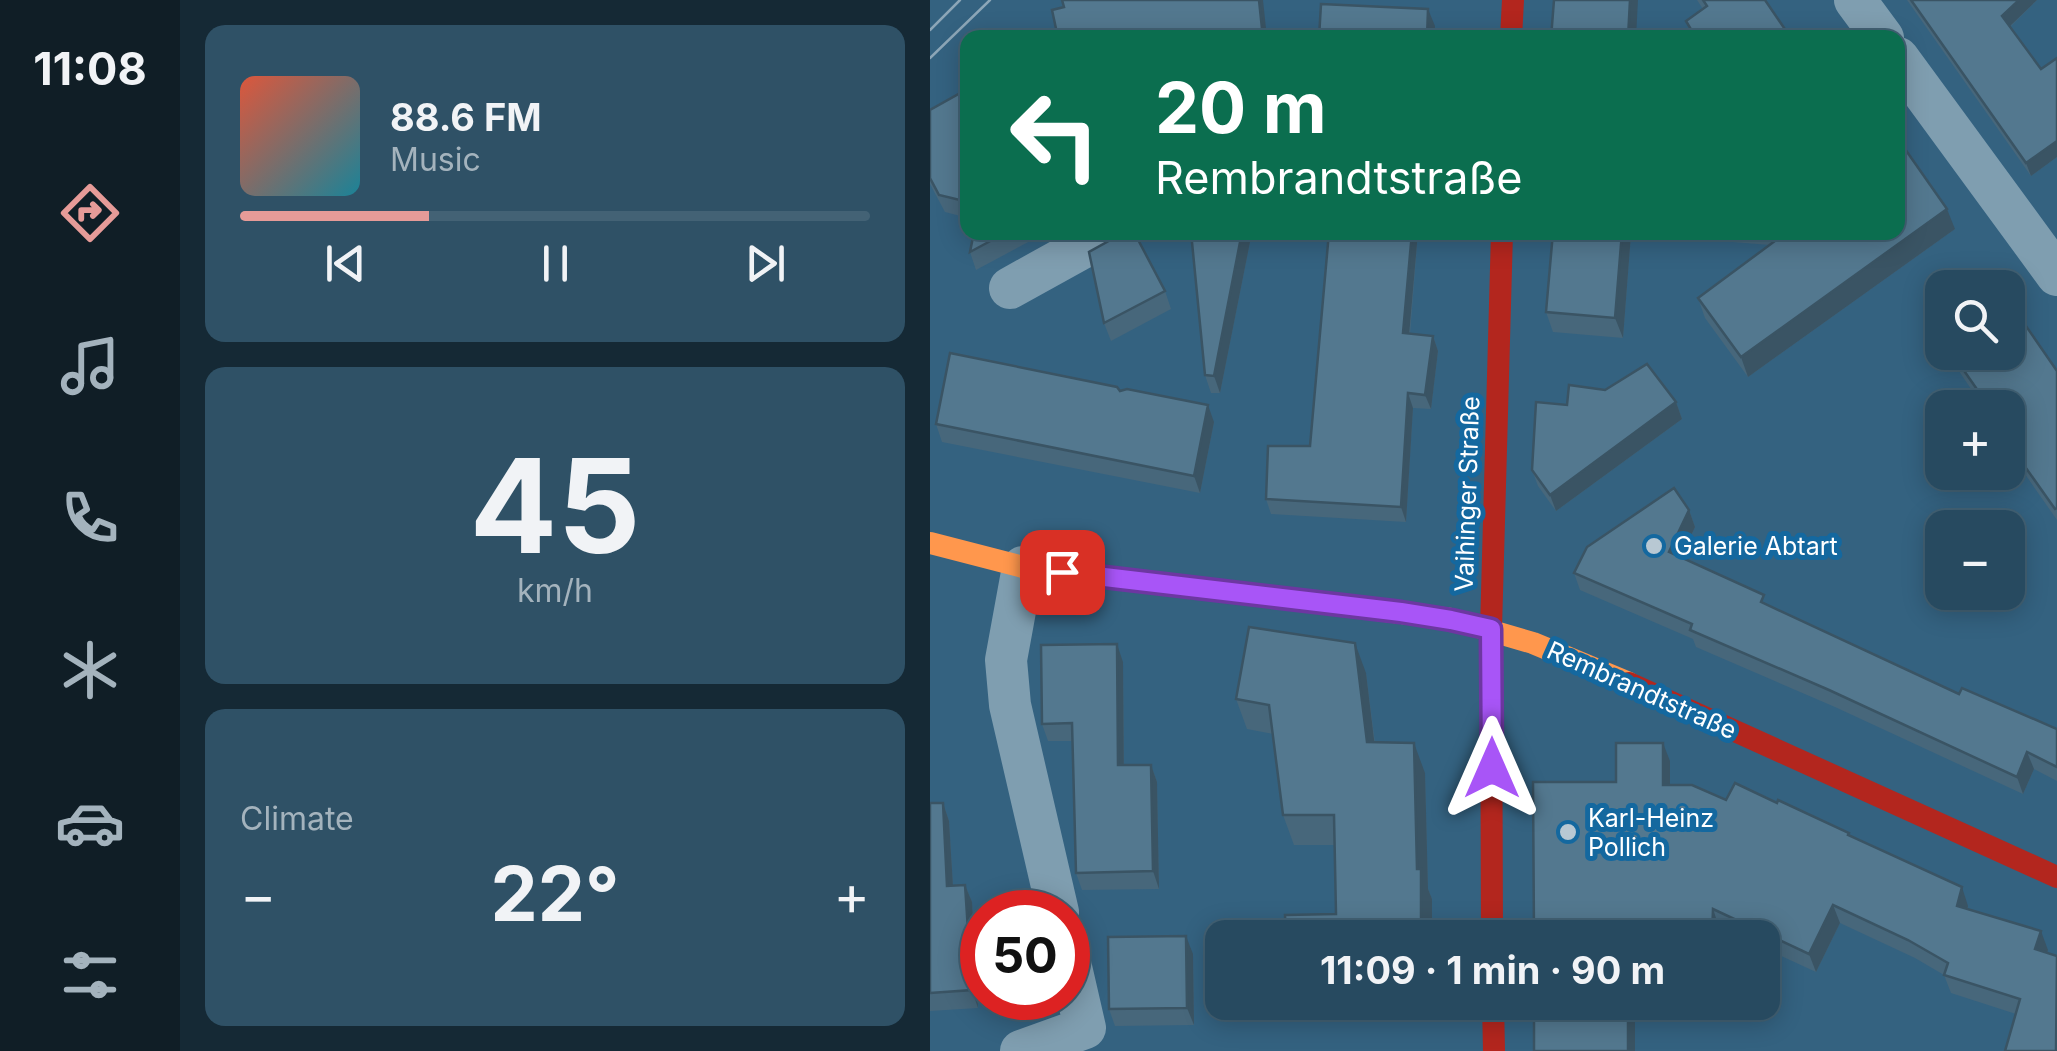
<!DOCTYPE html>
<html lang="en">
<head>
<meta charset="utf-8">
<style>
	:root { --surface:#274a60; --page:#2f5166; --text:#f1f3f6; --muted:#a4b3bd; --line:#436275; --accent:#e69b98 }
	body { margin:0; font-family:Inter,sans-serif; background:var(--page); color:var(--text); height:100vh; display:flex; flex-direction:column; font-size:38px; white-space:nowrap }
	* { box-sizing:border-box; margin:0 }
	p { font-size:32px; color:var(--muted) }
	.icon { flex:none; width:55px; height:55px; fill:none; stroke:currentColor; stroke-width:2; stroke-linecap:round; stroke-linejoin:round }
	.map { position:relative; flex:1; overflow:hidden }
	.sheet { display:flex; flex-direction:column; gap:25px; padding:25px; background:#152935; width:750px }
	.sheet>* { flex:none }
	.guide { position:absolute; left:30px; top:30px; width:945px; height:210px; border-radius:20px; box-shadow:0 5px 25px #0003,0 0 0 2px var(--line); background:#0b6e4f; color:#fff; overflow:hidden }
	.fabs { position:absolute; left:995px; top:270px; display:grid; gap:20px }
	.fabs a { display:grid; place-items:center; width:100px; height:100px; border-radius:20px; background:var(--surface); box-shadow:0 5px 25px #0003,0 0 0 2px var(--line); font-size:50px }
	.speed { position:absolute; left:30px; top:890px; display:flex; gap:20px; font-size:50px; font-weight:700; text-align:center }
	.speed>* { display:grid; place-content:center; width:130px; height:130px; border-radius:50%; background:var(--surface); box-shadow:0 5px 25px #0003,0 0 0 2px var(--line); line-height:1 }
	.speed .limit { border:15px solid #d22; background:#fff; color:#111 }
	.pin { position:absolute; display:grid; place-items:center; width:85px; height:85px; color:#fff; margin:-42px; border-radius:20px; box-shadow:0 5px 15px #0006 }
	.me { position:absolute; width:110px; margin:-55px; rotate:0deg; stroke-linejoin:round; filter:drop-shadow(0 0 8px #0008) }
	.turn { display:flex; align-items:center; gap:35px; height:210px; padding:0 30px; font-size:45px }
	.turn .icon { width:130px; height:130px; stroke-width:2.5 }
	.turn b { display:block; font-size:70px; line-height:85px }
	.big { font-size:75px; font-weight:700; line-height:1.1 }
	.sheet .card { flex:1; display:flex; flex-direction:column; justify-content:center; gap:15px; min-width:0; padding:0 35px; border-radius:20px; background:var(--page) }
	.sheet .dial { align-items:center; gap:0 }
	.dial b { font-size:130px; line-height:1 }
	.song { display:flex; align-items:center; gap:30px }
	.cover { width:120px; height:120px; border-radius:15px; background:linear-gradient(135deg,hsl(10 70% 55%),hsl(190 70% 35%)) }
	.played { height:10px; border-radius:5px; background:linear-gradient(90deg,var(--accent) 30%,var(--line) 30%) }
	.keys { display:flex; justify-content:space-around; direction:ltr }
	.heat { display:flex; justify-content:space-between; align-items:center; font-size:55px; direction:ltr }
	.trip { position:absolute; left:275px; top:920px; width:575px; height:100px; border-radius:20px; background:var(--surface); box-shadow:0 5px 25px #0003,0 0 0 2px var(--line); font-weight:700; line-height:100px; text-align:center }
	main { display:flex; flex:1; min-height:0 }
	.menu { display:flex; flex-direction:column; width:180px; justify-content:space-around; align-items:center; background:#101e26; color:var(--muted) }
	.menu .icon { width:70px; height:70px }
	.menu .on { color:var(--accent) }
	.menu b { font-size:45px; color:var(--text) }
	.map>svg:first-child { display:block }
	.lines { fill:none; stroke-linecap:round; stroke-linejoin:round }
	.street { stroke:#7f9eb0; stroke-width:42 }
	.slow { stroke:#ff974d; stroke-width:22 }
	.jam { stroke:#b3261e; stroke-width:22 }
	.tram { stroke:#8ca6b7; stroke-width:2.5 }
	.wall { fill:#47677b }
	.shaded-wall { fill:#3a5464 }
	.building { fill:#53788f; stroke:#3a5464; stroke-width:2.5 }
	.route-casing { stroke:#6d37a1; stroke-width:25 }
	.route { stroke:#a855f7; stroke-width:18 }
	.poi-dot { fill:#b8c8d3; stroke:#14689f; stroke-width:4 }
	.labels { text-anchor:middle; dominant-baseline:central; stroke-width:10; stroke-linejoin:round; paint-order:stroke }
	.street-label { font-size:25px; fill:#fff; stroke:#14689f }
	.poi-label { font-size:25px; fill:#fff; stroke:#14689f; text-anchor:start }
</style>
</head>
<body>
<main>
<nav class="menu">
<b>11:08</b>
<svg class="icon on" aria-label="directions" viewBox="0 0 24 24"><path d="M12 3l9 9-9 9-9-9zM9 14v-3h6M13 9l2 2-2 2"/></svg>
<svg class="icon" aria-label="music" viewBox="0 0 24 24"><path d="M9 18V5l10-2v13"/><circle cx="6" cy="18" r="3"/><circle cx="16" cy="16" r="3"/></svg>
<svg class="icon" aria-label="phone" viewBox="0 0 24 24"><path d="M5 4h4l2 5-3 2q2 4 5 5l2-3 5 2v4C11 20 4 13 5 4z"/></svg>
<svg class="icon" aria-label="climate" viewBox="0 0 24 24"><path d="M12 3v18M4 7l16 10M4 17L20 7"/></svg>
<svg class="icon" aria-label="car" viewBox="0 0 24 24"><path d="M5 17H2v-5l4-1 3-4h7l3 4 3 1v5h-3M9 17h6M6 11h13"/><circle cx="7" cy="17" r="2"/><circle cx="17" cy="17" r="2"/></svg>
<svg class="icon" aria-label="filters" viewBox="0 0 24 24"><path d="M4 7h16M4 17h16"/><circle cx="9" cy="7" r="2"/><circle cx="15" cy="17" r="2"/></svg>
</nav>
<section class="sheet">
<div class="card">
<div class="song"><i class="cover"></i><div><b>88.6 FM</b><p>Music</p></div></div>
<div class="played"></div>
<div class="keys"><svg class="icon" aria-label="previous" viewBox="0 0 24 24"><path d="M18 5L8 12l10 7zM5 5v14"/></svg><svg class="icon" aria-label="pause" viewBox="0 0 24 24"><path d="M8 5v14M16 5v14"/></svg><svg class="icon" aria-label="next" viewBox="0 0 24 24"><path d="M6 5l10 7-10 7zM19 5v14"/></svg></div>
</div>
<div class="card dial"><b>45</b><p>km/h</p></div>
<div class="card"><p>Climate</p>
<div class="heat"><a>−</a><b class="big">22°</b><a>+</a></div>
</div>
</section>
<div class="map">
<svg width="1127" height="1051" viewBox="0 0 1127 1051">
	<rect width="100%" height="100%" fill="#346280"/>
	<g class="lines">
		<!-- street -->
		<g class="street">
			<polyline points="925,0 953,38"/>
			<polyline points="968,58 1127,275"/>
			<polyline points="80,288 181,232"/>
			<polyline points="93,567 76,660 80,705 128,912"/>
			<polyline points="91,1051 155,1028 138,954"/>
		</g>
		<!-- slow -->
		<polyline class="slow" points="0,543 93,567 521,619 603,643 699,683"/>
		<!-- jam -->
		<g class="jam">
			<polyline points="581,38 583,0"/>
			<polyline points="699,683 1127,877"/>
			<polyline points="562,938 561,629 572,232"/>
			<polyline points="563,1002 564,1051"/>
		</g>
		<!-- tram -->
		<g class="tram">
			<polyline points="0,30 30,0"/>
			<polyline points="0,58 60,0"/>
		</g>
	</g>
	<!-- wall -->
	<g class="wall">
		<polygon points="767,0 835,0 861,38 762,38 756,21 773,9"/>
		<polygon points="977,0 1107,0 1080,27 1111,69 1127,58 1127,157 1101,176"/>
		<polygon points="38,97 38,218 15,212 0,184 0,110"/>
		<polygon points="1025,229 818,377 775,318 768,298 840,245 701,234 693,338 623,332 616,312 623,232 968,232"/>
		<polygon points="44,232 99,232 102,240 46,270 40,252"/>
		<polygon points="261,232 322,232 290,393 281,393 275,375"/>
		<polygon points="399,232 488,232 480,334 503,336 508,351 501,409 483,408 476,522 341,514 336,499 380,446"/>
		<polygon points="235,291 241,309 181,341 174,323"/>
		<polygon points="1012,321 1012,348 1004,328"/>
		<polygon points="1016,352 1078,352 1127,371 1127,520 1090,467 1077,476 1075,472 1078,472 1078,408 1054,408"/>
		<polygon points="746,402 752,419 626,511 608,486 602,470 637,405"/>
		<polygon points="284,422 270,493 12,442 6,424"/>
		<polygon points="759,510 765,527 751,558 838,605 1029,694 1127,729 1127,781 1104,769 1093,794 905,707 766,647 763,639 650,590 644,573"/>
		<polygon points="193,662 194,765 221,765 227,782 229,889 152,890 146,873 142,741 118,741 112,724"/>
		<polygon points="436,673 445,743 495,773 498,889 502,899 502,938 406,914 405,845 364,845 353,815 343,734 317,729 306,699"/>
		<polygon points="740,761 740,785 796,800 847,803 919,833 920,837 1038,906 1038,909 1118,950 1086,1014 1021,993 1014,975 985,958 910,923 886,972 832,947 832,938 811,938 789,927 789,938 604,938 686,782"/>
		<polygon points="0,803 13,803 19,821 23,886 35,885 42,902 48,1008 0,1011"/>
		<polygon points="263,954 264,1025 185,1026 179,1009"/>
		<polygon points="362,1002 502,1002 503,1016 367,1017"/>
	</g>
	<!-- shaded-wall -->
	<g class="shaded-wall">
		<polygon points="329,0 333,0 337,38 333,38"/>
		<polygon points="700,0 708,0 706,38 698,38"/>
		<polygon points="1089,0 1107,0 1077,29 1072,16"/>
		<polygon points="498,9 505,26 504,38 497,38"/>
		<polygon points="1127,141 1127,157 1101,176 1096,163"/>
		<polygon points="1017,209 1025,229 818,377 811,357"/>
		<polygon points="312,232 322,232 290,393 284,376"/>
		<polygon points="482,232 488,232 478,347 473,333"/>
		<polygon points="692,232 701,234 693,338 685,318"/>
		<polygon points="503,336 508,351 501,409 495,395"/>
		<polygon points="478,393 483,408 476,522 471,507"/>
		<polygon points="746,402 752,419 626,511 620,495"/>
		<polygon points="278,405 284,422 270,493 264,476"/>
		<polygon points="1084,451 1090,467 1077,476 1078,455"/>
		<polygon points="759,510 765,527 745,570 739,552"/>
		<polygon points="425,643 436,673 448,772 437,742"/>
		<polygon points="187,644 193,662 194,783 188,765"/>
		<polygon points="484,743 495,773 498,889 502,899 502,938 491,938 487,869"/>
		<polygon points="733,743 740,761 740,803 733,785"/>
		<polygon points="1097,752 1104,769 1093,794 1087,777"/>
		<polygon points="221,765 227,782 229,889 223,871"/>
		<polygon points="13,803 19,821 24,903 17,886"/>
		<polygon points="35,885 42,902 48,1008 42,990"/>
		<polygon points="1032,887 1038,906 1034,924 1027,906"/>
		<polygon points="903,905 910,923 886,972 879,954"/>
		<polygon points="783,909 789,927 789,938 782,938"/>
		<polygon points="1111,931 1118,950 1112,967 1105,949"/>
		<polygon points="256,936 263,954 264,1025 257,1008"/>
		<polygon points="498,1002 502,1002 503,1016"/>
		<rect x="698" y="1002" width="7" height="49"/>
	</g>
	<!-- building -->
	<g class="building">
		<polygon points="132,0 329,0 333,38 128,38 122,10 134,7"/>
		<polygon points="624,0 700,0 698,38 621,38"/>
		<polygon points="773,0 835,0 861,38 766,38 756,21 777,6"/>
		<polygon points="981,0 1089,0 1072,16 1111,69 1127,58 1127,141 1096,163"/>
		<polygon points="391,4 498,9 497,38 389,38"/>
		<polygon points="34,91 38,97 38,202 9,195 0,178 0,110"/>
		<polygon points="968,139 1017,209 811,357 768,298 857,232 968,232"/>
		<polygon points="44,232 77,232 40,252"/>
		<polygon points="195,232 204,232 235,291 174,323 159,252"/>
		<polygon points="261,232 312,232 284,376 275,375"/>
		<polygon points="399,232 482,232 473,333 503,336 495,395 478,393 471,507 336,499 338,446 380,446"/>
		<polygon points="623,232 692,232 685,318 616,312"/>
		<polygon points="1078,300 1127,371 1127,508 1125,509 1084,451 1078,455 1078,408 1060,408 1021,352 1078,352"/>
		<polygon points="1012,321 1012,340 1004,328"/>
		<polygon points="20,353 187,387 190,391 197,389 278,405 264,476 6,424"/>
		<polygon points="717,364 746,402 620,495 602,470 606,402 637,405 639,385 675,390"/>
		<polygon points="744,488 759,510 739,552 834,595 831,602 1029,694 1032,688 1127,729 1127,767 1097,752 1087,777 899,690 760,630 762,624 644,573 657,547"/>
		<polygon points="319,627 425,643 437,742 484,743 487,869 491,869 491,938 356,938 355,915 406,914 404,815 353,815 339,705 306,699"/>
		<polygon points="187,644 188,765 221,765 223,871 146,873 142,723 112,724 111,645"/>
		<polygon points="686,743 733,743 733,785 762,785 796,800 805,783 847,803 848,800 919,833 918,835 1032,887 1027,906 1111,931 1105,949 1127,956 1126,1051 1075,1051 1090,999 1014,975 1018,963 978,940 903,905 879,954 783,909 782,938 604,938 603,782 686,782"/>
		<polygon points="0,803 13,803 17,886 35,885 42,990 0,993"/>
		<polygon points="256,936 257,1008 179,1009 178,937"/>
		<rect x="604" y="1002" width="94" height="49"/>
	</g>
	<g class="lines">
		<defs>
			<polyline id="route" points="132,572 471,612 521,620 561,629 562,768"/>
		</defs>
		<!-- route casing -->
		<use href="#route" class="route-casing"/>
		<!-- route -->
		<use href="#route" class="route"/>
	</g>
	<!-- markers -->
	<g class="poi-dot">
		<circle cx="724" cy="546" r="10"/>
		<circle cx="638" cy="832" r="10"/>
	</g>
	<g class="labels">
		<!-- street labels -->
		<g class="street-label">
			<text transform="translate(537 494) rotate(-88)">Vaihinger Straße</text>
			<text transform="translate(712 690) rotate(24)">Rembrandtstraße</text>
		</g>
		<!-- poi labels -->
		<g class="poi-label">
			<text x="744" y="546">Galerie Abtart</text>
			<text x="658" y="818">Karl-Heinz<tspan x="658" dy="29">Pollich</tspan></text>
		</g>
	</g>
</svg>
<div class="fabs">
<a><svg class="icon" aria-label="search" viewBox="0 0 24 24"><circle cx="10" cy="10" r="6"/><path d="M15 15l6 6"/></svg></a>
<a>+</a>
<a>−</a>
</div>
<div class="speed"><div class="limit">50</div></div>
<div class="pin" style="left:132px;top:572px;background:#d93025"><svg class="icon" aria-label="arrive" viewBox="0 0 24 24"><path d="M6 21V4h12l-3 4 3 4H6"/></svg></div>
<svg class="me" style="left:562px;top:768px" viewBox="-20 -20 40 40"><path d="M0-17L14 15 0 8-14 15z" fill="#a855f7" stroke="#fff" stroke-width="4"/></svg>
<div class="trip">11:09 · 1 min · 90 m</div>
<div class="guide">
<div class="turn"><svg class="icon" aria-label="left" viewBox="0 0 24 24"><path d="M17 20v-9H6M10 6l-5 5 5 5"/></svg><div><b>20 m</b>Rembrandtstraße</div></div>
</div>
</div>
</main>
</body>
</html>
